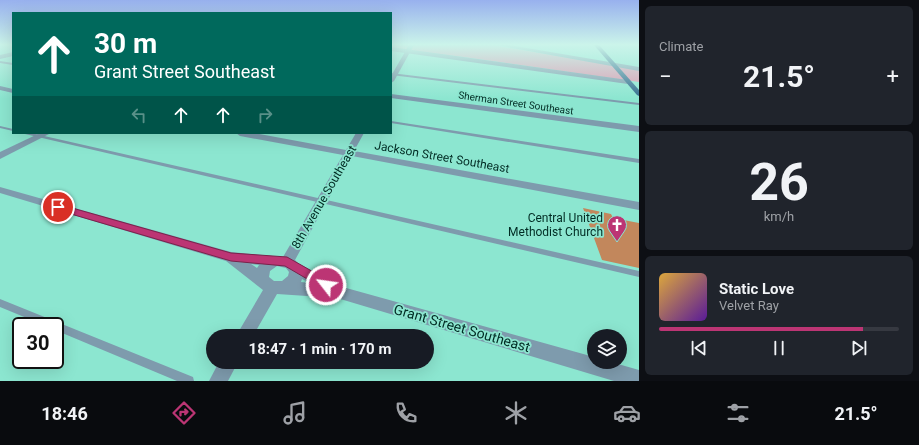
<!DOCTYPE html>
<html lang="en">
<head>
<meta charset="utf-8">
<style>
	:root { --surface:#171b24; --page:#20242c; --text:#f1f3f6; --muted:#9ea1a6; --line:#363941; --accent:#bc3574 }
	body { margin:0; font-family:Roboto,sans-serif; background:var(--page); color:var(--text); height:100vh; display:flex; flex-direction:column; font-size:15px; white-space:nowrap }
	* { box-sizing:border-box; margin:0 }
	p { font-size:13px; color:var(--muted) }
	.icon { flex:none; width:22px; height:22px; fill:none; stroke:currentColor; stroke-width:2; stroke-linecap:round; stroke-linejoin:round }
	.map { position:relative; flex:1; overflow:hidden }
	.details { display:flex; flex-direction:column; gap:6px; padding:6px; background:#0d0f14; width:280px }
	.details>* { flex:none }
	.top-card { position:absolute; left:12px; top:12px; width:380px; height:122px; border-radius:0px; box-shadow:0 4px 16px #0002; background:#00695c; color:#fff; overflow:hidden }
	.buttons { position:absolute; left:587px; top:329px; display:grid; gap:8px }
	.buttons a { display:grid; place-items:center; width:40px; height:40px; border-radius:50%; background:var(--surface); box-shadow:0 4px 16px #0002; font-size:20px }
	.speed { position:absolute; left:12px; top:317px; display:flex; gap:8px; font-size:20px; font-weight:700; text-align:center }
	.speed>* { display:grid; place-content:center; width:52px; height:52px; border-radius:50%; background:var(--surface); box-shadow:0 4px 16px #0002; line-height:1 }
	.speed .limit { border:2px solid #111; border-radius:6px; background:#fff; color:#111 }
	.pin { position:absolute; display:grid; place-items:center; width:34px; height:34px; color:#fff; margin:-17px; border:2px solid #fff; border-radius:50%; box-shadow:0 1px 4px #0007 }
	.me { position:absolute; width:44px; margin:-22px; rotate:300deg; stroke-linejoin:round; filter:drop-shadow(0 0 3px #0008) }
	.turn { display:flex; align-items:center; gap:14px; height:84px; padding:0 16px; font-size:18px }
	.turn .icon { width:52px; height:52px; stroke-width:2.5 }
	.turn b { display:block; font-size:28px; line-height:34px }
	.lanes { display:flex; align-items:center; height:38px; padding:0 16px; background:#0003; justify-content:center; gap:20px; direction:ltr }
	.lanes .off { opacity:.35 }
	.big { font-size:30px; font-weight:700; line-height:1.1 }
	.details .tile { flex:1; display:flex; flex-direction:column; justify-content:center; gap:6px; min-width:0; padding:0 14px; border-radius:6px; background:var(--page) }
	.details .dial { align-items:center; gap:0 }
	.dial b { font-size:52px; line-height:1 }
	.song { display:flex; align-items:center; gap:12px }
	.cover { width:48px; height:48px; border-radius:6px; background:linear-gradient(135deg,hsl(40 70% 55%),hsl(270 70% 35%)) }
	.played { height:4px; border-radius:2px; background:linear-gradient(90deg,var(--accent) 85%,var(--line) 85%) }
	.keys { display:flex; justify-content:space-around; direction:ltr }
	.heat { display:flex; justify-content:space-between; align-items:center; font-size:22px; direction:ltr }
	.trip { position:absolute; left:206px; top:329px; width:228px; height:40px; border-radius:20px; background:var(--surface); box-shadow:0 4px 16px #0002; font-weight:700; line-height:40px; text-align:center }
	.tabs { display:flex; height:64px; justify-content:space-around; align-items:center; background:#090b0e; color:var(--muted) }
	.tabs .icon { width:28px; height:28px }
	.tabs .current { color:var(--accent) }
	.tabs b { font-size:18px; color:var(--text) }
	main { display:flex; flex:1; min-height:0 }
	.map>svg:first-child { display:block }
	.green { fill:#dd98b0 }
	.building { fill:#c2875c }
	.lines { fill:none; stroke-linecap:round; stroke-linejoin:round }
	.service { fill:#7e9bad; fill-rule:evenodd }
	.minor { fill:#7e9bad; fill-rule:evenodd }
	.tertiary { fill:#7e9bad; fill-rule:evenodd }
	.primary { fill:#326b8c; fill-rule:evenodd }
	.route { fill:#bc3574; stroke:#7a224b }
	.labels { text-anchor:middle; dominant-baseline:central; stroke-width:3.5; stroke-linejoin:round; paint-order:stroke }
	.far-street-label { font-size:10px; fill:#012b23; stroke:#8ce6d0 }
	.street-label { font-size:12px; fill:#012b23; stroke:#8ce6d0 }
	.poi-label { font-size:12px; fill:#012b23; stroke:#8ce6d0; text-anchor:end }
	.near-street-label { font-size:14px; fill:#012b23; stroke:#8ce6d0 }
</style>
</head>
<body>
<main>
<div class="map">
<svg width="639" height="381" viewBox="0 0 639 381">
	<rect width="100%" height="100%" fill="#8ce6d0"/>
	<!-- green -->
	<polygon class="green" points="391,45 493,45 639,70 639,82 464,57 391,48"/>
	<!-- building -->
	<polygon class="building" points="583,208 611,214 613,218 639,223 639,268 602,260"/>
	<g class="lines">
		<!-- service -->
		<g class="service">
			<polygon points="0,61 13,63 13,65 0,63"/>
			<polygon points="391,73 639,103 639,105 391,75"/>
			<polygon points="391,121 639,159 639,163 391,123"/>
			<polygon points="0,126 13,129 13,131 0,128"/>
			<polygon points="23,133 31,133 639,271 639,277 25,134"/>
			<polygon points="0,299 193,377 194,381 177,381 55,330 55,326 46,326 0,307"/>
		</g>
		<!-- minor -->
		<g class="minor">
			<polygon points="409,45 414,45 394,81 391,83 391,76"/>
			<polygon points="496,45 509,45 639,67 639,71"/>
			<polygon points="0,86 13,89 13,93 0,90"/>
			<polygon points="391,94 639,126 639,132 391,98"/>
			<polygon points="40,133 51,133 0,159 0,152"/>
			<path d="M236,133H254L346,150L356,133H364L354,151L639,202V210L352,156L295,260L298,263L339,286L594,357V362H611L639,370V381H614L337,298L277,294L253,336H236L263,290L226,261L0,193V187L231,252L283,257L343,155L240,136ZM251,264L259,265L257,268ZM277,266L286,268L289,272L288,276L282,281H274L269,277L270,271ZM302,279L310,283L301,282Z"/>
			<polygon points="219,362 238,362 228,381 209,381"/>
		</g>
		<!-- tertiary -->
		<g class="tertiary">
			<polygon points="391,47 628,80 631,82 628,84 391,51"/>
			<polygon points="13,52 13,56 0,59 0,55"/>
		</g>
		<!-- primary -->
		<polygon class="primary" points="594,45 599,45 639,90 639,96 637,95"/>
	</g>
	<!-- sky -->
	<linearGradient id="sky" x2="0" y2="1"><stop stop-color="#98b1ee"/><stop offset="0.45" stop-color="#cbf4ea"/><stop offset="1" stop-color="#cbf4ea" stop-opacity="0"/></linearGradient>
	<rect width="639" height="99" fill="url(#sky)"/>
	<!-- route -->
	<polygon class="route" points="58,204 231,253 287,257 331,282 332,285 331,289 326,290 285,266 231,261 54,209 53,207 54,205"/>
	<!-- icons -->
	<defs>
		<symbol id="church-pin" viewBox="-11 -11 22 30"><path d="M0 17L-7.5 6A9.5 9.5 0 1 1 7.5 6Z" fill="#bc3574" stroke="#8ce6d0"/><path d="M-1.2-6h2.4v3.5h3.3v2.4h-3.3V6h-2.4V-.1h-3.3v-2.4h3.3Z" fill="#fff"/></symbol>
	</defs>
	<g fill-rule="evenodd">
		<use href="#church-pin" x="606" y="214" width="22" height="30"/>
	</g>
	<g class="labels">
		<!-- far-street labels -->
		<g class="far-street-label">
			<text transform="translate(516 103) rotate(8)">Sherman Street Southeast</text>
		</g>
		<!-- street labels -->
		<g class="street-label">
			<text transform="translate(442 157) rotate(10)">Jackson Street Southeast</text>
			<text transform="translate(324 197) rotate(-60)">8th Avenue Southeast</text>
		</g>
		<!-- poi labels -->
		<g class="poi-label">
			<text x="603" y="218">Central United<tspan x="603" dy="14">Methodist Church</tspan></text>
		</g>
		<!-- near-street labels -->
		<g class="near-street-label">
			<text transform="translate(462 328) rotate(16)">Grant Street Southeast</text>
		</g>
	</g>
</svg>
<div class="buttons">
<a><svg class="icon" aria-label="layers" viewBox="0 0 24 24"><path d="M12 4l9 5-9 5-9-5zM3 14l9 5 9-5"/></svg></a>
</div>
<div class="speed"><div class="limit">30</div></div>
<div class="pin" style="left:58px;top:207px;background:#d93025"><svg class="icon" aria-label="arrive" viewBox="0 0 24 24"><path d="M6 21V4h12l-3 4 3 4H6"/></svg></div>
<svg class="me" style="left:326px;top:285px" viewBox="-20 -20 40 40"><circle r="17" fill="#bc3574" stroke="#fff" stroke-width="3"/><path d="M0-11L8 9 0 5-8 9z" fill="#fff"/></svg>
<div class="trip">18:47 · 1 min · 170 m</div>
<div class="top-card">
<div class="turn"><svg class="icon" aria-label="ahead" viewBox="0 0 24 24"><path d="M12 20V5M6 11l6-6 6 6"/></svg><div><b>30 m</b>Grant Street Southeast</div></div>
<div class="lanes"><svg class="icon off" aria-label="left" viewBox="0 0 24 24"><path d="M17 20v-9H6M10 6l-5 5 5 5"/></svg><svg class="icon" aria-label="ahead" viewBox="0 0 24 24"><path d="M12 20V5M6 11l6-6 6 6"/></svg><svg class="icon" aria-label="ahead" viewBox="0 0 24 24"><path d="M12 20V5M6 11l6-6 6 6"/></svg><svg class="icon off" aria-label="right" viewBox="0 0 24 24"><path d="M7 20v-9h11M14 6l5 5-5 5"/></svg></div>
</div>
</div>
<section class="details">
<div class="tile"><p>Climate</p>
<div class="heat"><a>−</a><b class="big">21.5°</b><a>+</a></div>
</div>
<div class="tile dial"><b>26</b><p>km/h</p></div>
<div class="tile">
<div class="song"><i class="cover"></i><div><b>Static Love</b><p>Velvet Ray</p></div></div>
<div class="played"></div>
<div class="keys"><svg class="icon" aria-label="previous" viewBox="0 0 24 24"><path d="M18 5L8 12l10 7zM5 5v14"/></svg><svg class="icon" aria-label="pause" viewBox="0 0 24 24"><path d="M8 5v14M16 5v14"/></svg><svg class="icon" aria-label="next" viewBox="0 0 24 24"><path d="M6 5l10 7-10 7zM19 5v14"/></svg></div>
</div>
</section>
</main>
<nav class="tabs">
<b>18:46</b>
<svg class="icon current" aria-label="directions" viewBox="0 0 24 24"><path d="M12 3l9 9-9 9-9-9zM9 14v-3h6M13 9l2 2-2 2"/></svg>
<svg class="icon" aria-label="music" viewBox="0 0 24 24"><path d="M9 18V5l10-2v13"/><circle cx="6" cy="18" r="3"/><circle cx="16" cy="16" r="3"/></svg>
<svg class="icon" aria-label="phone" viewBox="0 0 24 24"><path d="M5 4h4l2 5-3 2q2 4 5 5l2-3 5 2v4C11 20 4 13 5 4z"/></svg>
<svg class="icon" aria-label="climate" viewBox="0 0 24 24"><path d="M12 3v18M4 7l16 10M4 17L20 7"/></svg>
<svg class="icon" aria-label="car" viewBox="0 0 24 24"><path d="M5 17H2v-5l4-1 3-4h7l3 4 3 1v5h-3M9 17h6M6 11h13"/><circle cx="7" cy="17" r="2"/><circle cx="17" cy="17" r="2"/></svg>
<svg class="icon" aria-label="filters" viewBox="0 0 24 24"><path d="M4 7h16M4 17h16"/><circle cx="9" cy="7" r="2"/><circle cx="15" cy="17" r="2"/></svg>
<b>21.5°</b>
</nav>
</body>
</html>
